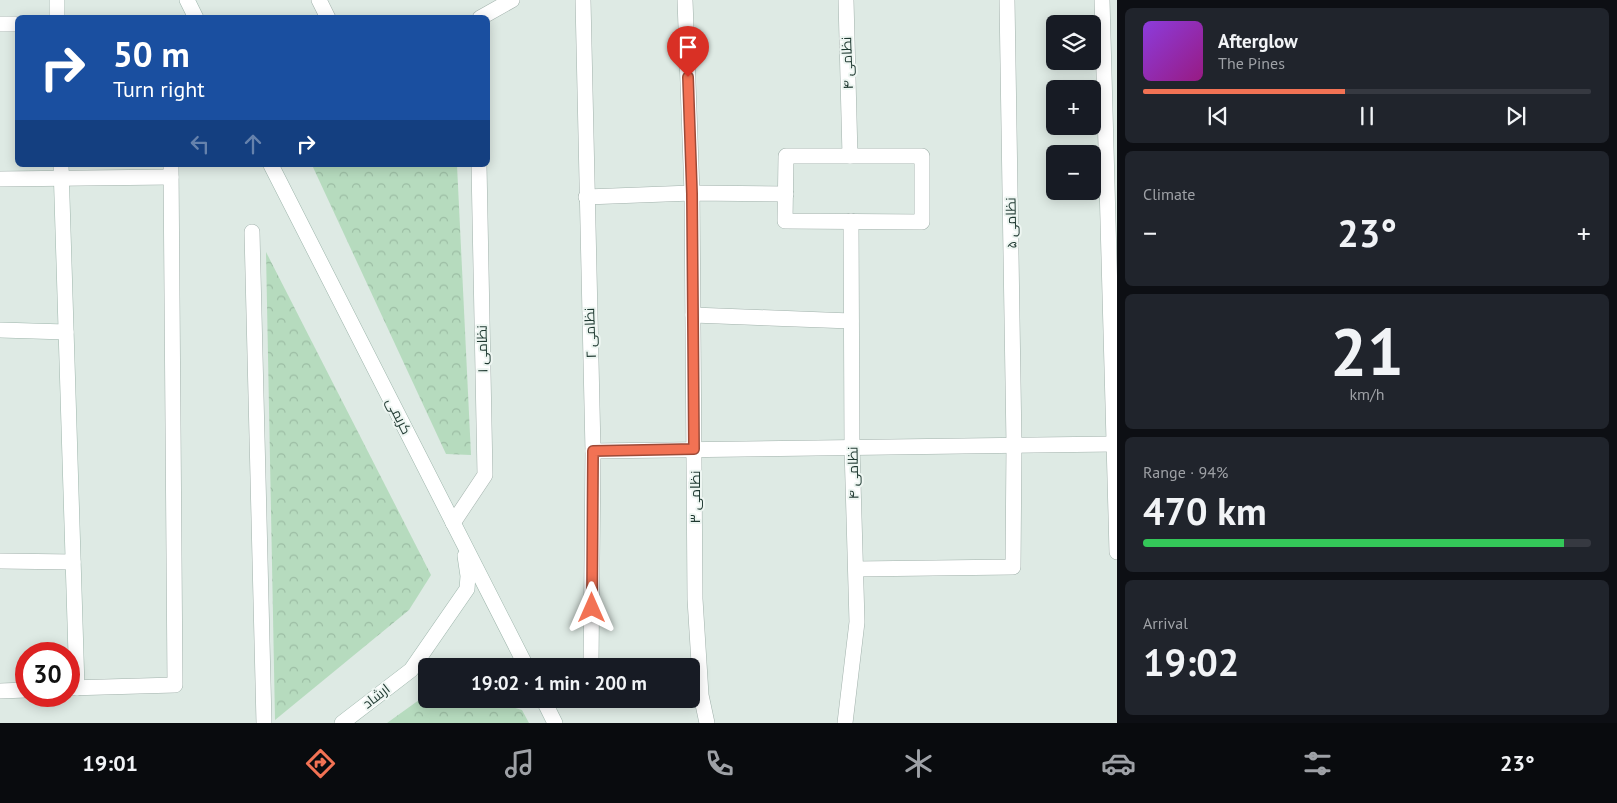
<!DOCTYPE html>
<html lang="en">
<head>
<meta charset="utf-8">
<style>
	:root { --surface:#171b24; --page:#20242c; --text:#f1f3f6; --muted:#9ea1a6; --line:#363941; --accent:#f27254 }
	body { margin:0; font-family:"PT Sans",Cairo,sans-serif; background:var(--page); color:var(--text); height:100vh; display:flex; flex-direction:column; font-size:19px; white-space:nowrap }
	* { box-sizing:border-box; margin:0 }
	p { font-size:16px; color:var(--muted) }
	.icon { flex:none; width:28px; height:28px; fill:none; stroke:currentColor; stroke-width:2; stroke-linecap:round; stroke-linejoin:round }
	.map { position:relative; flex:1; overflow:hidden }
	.sheet { display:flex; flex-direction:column; gap:8px; padding:8px; background:#0d0f14; width:500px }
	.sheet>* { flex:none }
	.top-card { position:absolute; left:15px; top:15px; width:475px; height:152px; border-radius:8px; box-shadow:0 2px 12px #0003; background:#1a4fa0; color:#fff; overflow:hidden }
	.controls { position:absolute; left:1046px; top:15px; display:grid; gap:10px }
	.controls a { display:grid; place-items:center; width:55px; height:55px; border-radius:8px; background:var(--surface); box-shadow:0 2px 12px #0003; font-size:25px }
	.speed { position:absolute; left:15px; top:642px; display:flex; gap:10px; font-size:25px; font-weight:700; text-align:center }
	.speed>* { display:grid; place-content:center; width:65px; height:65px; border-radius:50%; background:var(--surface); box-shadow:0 2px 12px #0003; line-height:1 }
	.speed .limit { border:8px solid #d22; background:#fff; color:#111 }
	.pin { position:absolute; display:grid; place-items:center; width:42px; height:42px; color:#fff; margin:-51px -21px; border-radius:50% 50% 50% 0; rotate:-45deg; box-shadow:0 0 5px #0007 }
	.pin .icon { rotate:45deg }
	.me { position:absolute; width:55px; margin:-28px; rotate:0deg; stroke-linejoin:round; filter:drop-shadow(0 0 4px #0008) }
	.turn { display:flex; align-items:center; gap:18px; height:105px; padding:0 15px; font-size:22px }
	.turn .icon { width:65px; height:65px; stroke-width:2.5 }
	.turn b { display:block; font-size:35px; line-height:42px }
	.lanes { display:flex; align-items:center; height:48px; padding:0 15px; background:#0003; justify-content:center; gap:25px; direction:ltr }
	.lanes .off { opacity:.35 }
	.big { font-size:38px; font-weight:700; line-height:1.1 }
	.sheet .widget { flex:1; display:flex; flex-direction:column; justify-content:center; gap:8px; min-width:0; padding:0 18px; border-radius:8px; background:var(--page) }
	.sheet .dial { align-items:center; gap:0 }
	.dial b { font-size:65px; line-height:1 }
	.song { display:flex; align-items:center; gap:15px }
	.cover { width:60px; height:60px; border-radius:8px; background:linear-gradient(135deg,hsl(270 70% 55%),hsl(310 70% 35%)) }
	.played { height:5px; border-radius:2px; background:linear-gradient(90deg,var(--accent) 45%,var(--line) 45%) }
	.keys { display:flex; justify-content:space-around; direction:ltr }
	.heat { display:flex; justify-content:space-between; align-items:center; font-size:28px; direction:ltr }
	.charge { height:8px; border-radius:4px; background:linear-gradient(90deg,#34c759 94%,var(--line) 0) }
	.trip { position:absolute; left:418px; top:658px; width:282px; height:50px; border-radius:8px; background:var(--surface); box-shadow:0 2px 12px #0003; font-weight:700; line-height:50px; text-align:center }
	.menu { display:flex; height:80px; justify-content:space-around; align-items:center; background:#090b0e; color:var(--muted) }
	.menu .icon { width:35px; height:35px }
	.menu .selected { color:var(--accent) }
	.menu b { font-size:22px; color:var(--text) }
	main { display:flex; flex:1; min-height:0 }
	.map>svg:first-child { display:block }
	.park { fill:url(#park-crowns) }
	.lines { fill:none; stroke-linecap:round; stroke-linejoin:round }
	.street-casing { stroke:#a1b1ab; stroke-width:16 }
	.secondary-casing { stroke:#9db5ab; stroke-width:16 }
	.street { stroke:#fff; stroke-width:15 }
	.secondary { stroke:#fff; stroke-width:15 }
	.route-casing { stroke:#9d4a37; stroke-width:12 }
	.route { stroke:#f27254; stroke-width:9 }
	.labels { text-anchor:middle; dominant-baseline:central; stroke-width:4; stroke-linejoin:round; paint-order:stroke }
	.street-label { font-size:14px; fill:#1f3931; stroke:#eef6f2 }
</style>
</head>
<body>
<main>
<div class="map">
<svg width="1117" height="723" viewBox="0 0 1117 723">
	<defs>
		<pattern id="park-crowns" width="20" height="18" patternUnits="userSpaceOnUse" patternTransform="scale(1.25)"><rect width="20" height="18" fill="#b6dbbe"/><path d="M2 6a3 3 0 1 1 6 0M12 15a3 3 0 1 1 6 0" fill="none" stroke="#9cbda4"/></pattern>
	</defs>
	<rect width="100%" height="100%" fill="#deeae4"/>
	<!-- park -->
	<g class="park">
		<polygon points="312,165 457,165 471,455 446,454"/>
		<polygon points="266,252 431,575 409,610 275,720"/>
		<polygon points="426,695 426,699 485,699 522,710 529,723 387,723"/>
	</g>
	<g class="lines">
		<defs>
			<g id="street">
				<polyline points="319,0 328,18"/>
				<polyline points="583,0 593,451 591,666"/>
				<polyline points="685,0 692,193 695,599 701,695 707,723"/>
				<polyline points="846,0 850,156"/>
				<polyline points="1102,0 1117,552"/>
				<polyline points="480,18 512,0"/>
				<polyline points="0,24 18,24"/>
				<polygon points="786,156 922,156 922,222 785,221"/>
				<polyline points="0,179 171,177"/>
				<polyline points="586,197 692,193 786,194"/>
				<polyline points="252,232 264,723"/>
				<polyline points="693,315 851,321"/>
				<polyline points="593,451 1114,444"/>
				<polyline points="453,523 485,475 479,165"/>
				<polyline points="0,561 73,562"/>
				<polyline points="856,569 1013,567 1014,445 1007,0"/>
				<polyline points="69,688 175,685 171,165"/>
				<polyline points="0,691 26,690"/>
				<polyline points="845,723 857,622 852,447 851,221"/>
			</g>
			<g id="secondary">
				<polyline points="57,0 57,18"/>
				<polyline points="187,0 196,18"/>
				<polyline points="61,165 77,688"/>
				<polyline points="271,165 526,666"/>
				<polyline points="0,330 66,332"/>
				<polyline points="543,699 555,723"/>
				<polyline points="342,723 411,670 467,589 468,576 465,556"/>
			</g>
		</defs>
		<!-- street casing -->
		<use href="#street" class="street-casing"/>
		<!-- secondary casing -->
		<use href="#secondary" class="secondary-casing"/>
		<!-- street -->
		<use href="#street" class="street"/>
		<!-- secondary -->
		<use href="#secondary" class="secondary"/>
	</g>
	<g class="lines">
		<defs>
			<polyline id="route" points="592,608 593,451 694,449 692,194 688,77"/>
		</defs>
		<!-- route casing -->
		<use href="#route" class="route-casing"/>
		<!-- route -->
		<use href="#route" class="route"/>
	</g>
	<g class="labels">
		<!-- street labels -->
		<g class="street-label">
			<text transform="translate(847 63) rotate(-92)">نظامی ۴</text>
			<text transform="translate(1011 223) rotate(-91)">نظامی ۵</text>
			<text transform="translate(590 333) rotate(-92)">نظامی ۲</text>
			<text transform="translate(482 349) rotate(-91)">نظامی ۱</text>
			<text transform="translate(399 416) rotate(63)">کریمی</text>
			<text transform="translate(853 473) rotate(-91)">نظامی ۴</text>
			<text transform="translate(695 497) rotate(-90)">نظامی ۳</text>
			<text transform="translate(376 696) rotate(-38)">ارشاد</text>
		</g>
	</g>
</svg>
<div class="controls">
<a><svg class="icon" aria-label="layers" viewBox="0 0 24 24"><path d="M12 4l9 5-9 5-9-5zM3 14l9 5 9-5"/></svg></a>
<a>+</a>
<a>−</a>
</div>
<div class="speed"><div class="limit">30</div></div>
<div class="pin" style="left:688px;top:77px;background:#d93025"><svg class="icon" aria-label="arrive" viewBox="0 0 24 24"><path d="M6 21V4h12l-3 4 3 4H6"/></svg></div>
<svg class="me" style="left:592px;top:608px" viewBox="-20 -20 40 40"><path d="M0-17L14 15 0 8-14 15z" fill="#f27254" stroke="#fff" stroke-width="4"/></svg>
<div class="trip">19:02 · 1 min · 200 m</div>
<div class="top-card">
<div class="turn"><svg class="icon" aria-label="right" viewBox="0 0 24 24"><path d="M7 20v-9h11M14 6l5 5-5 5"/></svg><div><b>50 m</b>Turn right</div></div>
<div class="lanes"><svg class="icon off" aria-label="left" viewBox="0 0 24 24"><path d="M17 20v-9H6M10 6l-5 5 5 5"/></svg><svg class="icon off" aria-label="ahead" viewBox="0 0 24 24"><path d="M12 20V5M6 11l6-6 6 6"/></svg><svg class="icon" aria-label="right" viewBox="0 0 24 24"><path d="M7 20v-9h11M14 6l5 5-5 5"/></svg></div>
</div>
</div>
<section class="sheet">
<div class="widget">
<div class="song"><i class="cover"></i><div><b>Afterglow</b><p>The Pines</p></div></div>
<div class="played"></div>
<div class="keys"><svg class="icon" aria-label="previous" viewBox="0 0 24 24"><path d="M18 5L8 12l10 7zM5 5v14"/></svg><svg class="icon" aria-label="pause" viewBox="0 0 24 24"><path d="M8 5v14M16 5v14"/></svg><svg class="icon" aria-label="next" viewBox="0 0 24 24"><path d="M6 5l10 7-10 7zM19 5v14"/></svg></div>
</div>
<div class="widget"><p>Climate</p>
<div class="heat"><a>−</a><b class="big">23°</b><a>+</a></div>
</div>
<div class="widget dial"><b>21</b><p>km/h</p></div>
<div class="widget"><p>Range · 94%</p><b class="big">470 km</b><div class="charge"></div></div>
<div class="widget"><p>Arrival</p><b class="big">19:02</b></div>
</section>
</main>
<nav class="menu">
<b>19:01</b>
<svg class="icon selected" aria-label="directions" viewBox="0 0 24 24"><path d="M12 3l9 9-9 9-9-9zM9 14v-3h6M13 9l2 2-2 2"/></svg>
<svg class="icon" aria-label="music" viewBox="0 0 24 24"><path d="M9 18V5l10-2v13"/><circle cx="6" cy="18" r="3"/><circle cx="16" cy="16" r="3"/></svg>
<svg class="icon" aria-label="phone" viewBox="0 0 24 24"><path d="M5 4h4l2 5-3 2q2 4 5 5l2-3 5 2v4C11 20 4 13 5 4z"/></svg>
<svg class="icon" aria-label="climate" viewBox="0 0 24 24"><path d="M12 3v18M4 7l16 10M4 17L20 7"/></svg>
<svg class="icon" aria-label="car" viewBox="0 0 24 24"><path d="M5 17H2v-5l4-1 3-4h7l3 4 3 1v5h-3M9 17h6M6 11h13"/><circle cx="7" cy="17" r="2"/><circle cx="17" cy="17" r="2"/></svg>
<svg class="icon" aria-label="filters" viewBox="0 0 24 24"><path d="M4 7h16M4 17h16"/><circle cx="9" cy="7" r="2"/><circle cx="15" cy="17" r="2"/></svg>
<b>23°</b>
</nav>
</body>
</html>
